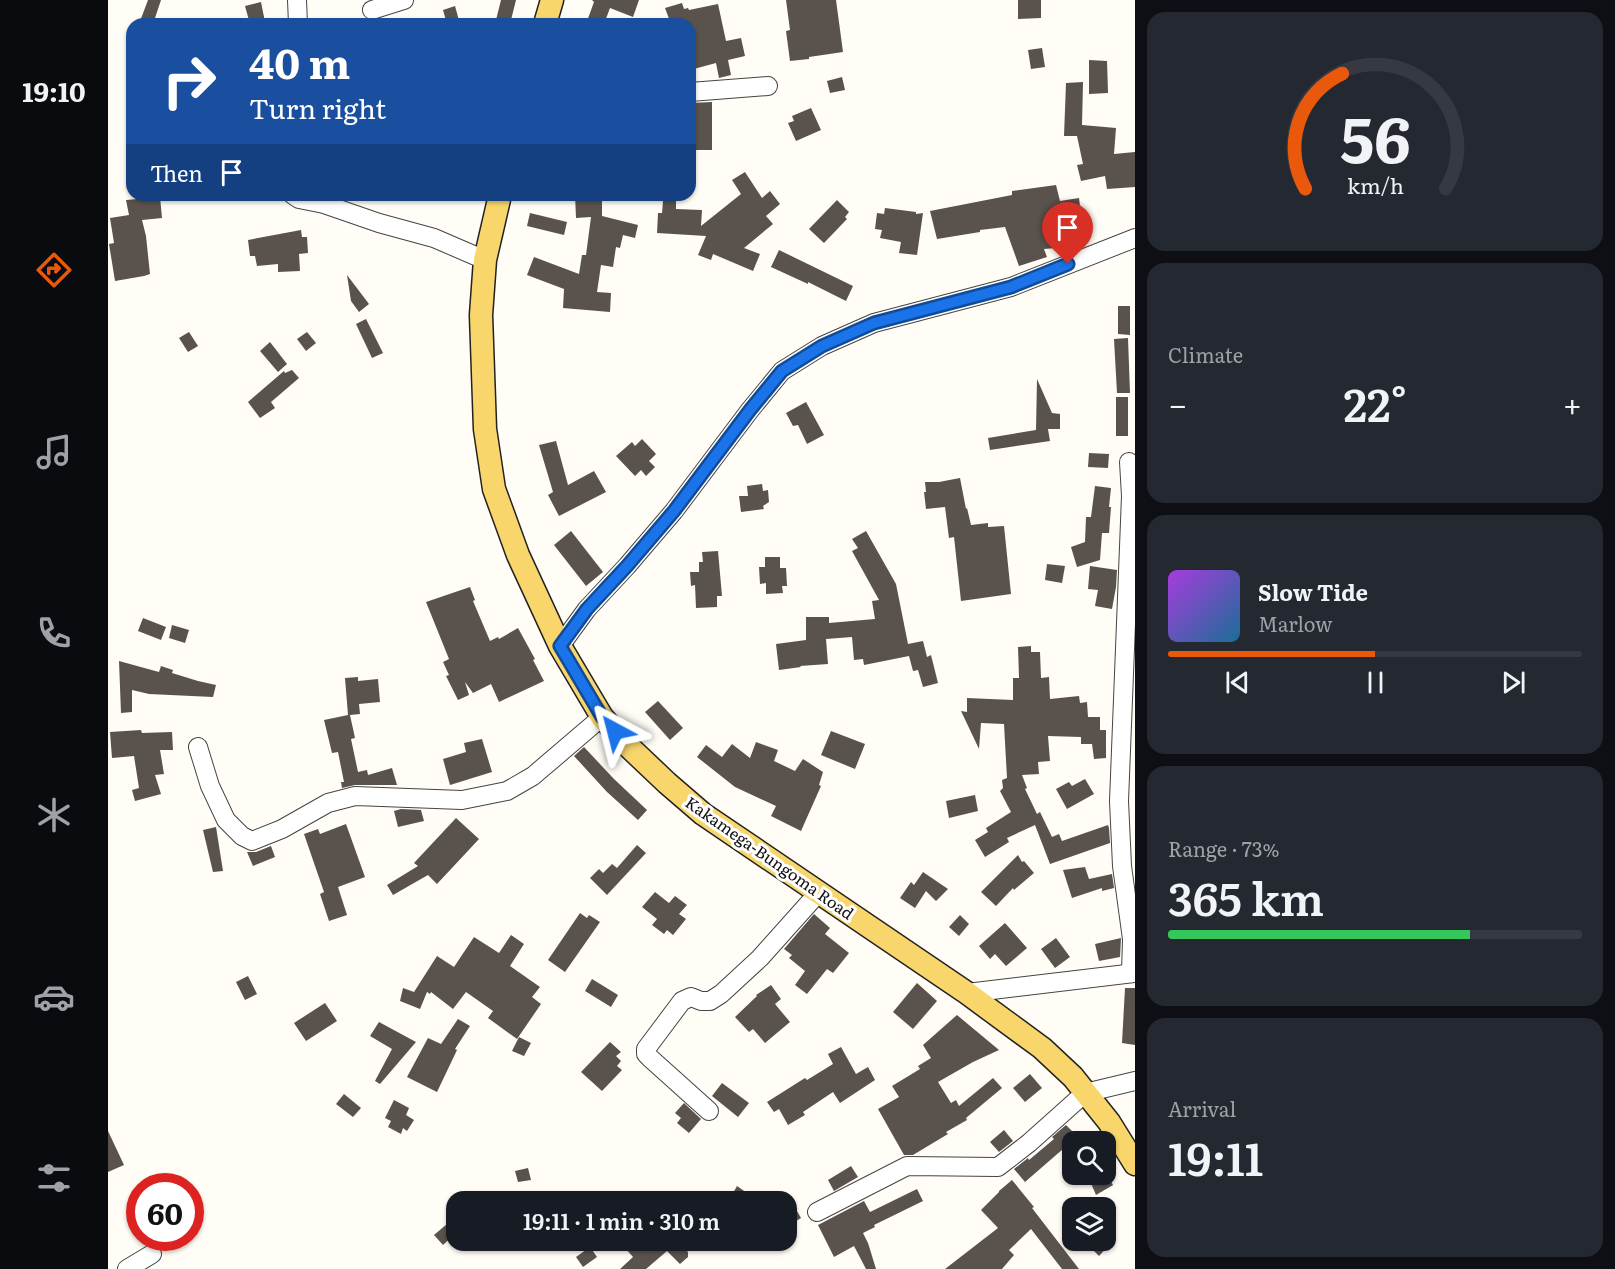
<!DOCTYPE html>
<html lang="en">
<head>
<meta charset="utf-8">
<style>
	:root { --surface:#171b24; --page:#242831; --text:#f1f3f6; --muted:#9ea1a6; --line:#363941; --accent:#ea580c }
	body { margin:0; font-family:Literata,serif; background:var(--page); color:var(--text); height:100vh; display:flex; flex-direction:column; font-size:22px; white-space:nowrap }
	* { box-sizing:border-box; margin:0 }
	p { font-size:20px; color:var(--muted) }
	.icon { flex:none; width:33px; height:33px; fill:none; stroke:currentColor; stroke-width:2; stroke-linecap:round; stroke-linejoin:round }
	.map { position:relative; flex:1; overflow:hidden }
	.details { display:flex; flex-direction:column; gap:12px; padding:12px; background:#0d0f14; width:480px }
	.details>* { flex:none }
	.guide { position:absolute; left:18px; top:18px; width:570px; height:183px; border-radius:18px; box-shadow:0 2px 4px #0004; background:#1a4fa0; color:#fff; overflow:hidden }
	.tools { position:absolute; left:954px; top:1131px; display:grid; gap:12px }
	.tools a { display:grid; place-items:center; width:54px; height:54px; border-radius:12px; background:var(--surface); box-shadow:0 2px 4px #0004; font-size:30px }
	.speed { position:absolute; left:18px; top:1173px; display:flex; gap:12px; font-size:30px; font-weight:700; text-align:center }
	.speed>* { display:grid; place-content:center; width:78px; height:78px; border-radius:50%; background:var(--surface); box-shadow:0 2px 4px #0004; line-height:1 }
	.speed .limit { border:9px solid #d22; background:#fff; color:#111 }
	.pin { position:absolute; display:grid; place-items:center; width:51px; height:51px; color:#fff; margin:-62px -26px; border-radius:50% 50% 50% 0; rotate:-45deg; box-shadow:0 0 6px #0007 }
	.pin .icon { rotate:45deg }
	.me { position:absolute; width:66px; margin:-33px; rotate:322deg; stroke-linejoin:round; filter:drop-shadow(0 0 4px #0008) }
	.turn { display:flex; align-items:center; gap:21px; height:126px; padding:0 24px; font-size:27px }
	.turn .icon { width:78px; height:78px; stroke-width:2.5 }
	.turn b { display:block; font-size:42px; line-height:51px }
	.then { display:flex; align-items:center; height:57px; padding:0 24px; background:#0003; gap:12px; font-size:22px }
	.big { font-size:45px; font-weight:600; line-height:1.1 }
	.details .widget { flex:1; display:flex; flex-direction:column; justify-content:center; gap:9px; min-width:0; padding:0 21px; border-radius:18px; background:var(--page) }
	.details .dial { align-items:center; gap:0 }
	.dial svg { height:156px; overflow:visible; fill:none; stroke:var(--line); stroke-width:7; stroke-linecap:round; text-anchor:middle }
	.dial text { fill:var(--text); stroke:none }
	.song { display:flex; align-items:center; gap:18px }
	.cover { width:72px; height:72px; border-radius:9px; background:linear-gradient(135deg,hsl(280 70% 55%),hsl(200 70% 35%)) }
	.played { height:6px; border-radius:3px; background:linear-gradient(90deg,var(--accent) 50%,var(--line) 50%) }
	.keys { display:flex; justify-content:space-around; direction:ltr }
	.heat { display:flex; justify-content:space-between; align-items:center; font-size:33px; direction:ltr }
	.charge { height:9px; border-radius:4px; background:linear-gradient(90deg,#34c759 73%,var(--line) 0) }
	.trip { position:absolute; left:338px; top:1191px; width:351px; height:60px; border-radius:18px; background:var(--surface); box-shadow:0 2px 4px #0004; font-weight:600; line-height:60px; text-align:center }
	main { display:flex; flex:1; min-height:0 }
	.tabs { display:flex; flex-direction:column; width:108px; justify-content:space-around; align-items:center; background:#090b0e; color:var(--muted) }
	.tabs .icon { width:42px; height:42px }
	.tabs .active { color:var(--accent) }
	.tabs b { font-size:27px; color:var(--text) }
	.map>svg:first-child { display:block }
	.building { fill:#5a524d }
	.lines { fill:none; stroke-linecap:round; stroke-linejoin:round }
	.minor-casing { stroke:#444; stroke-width:20 }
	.major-casing { stroke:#222; stroke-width:25 }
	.minor { stroke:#fff; stroke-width:18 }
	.major { stroke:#f9d66b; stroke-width:22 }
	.route-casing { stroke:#114b97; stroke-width:15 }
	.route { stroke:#1a73e8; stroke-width:10 }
	.labels { text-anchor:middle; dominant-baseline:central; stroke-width:6; stroke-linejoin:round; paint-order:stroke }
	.street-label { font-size:16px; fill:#111; stroke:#fff }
</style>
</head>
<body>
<main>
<nav class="tabs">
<b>19:10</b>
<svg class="icon active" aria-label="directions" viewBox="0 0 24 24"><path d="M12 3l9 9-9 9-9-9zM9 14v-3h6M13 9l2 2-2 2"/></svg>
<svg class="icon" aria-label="music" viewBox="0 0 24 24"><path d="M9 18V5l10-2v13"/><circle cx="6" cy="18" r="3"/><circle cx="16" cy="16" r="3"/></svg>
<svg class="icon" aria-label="phone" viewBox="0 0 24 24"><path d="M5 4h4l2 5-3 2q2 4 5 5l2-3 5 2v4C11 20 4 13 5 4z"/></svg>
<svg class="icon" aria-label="climate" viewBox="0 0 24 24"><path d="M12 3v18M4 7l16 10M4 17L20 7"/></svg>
<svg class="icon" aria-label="car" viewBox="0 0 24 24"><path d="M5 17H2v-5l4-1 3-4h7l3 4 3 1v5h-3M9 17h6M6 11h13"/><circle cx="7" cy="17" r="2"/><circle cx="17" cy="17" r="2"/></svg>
<svg class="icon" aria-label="filters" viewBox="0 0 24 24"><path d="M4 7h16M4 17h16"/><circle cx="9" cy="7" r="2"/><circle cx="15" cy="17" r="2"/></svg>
</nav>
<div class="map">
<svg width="1027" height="1269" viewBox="0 0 1027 1269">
	<rect width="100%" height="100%" fill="#fffdf5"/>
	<!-- building -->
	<g class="building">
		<polygon points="40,0 53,0 45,24 31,24"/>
		<polygon points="393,0 408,0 402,24 387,24"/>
		<polygon points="484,0 531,0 525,17 502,8 496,24 478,24 486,2"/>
		<polygon points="678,0 728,0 735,52 701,57 701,59 682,61 678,31 682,30"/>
		<polygon points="910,0 933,0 933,18 910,19"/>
		<polygon points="153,2 157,22 142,24 137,6"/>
		<polygon points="574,3 576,9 580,8 581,10 610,4 618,41 633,38 637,56 620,60 623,75 611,78 608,63 582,70 582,24 563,24 557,8"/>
		<polygon points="347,6 352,24 339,24 335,10"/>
		<polygon points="934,48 937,67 923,69 920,50"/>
		<polygon points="981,60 999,61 1000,93 981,94"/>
		<polygon points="734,77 737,90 722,93 719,81"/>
		<polygon points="975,82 974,125 1008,128 1006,154 1027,152 1027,187 999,189 997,176 973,181 969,165 975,164 969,136 956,136 958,83"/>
		<polygon points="604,102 604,150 582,150 582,103"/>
		<polygon points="703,108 713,130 688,141 680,123 686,121 684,116"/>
		<polygon points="637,172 654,198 662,191 672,204 658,216 665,224 636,248 652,254 645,271 605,254 603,260 590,255 598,236 549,233 550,213 554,213 555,201 568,201 568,209 594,210 593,226 633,194 624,180"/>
		<polygon points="948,185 952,201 971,198 974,222 958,224 960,247 936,249 939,257 911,266 897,227 872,230 872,232 829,239 822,211 904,195 904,191"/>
		<polygon points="467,195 494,195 494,216 530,225 527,238 515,235 512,248 508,247 505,267 493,265 489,292 503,293 502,312 455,308 456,289 419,275 426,257 471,274 474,255 478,255 483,217 468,218"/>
		<polygon points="52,197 54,218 34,220 38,236 42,274 36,276 7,281 1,244 6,243 2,218 21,215 18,200"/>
		<polygon points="729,200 741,212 737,217 739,219 716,243 701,229"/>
		<polygon points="777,208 808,212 808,214 815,213 809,255 791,253 793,242 772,238 774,230 767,229 769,213 776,214"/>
		<polygon points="422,213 459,222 456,235 419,226"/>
		<polygon points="193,230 194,237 199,237 200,253 191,254 192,271 170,272 170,264 149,266 147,256 142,256 140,240"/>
		<polygon points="671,250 745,286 738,301 700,282 700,284 663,267"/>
		<polygon points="239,275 261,304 251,312 243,301"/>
		<polygon points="1010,306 1022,306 1022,335 1010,334"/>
		<polygon points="258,319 275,353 264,358 248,324"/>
		<polygon points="81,332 90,346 80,352 71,338"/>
		<polygon points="199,332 208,343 198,351 189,339"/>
		<polygon points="1020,338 1022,393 1009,393 1006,339"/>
		<polygon points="162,342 179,364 170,372 152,351"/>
		<polygon points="184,370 191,378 163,402 167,408 152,418 140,402 176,371 177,373"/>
		<polygon points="929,379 944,413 952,414 952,429 940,429 942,441 882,450 880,438 928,430"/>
		<rect x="1008" y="397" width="12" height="39"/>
		<polygon points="698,402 716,435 699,444 690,425 685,426 678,413"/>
		<polygon points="534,439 548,454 541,461 547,467 538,476 533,470 527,476 508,456 524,442 527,446"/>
		<polygon points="448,441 460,485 486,471 498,492 451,516 440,495 445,492 431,445"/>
		<polygon points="981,453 1001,454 1000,468 980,467"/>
		<polygon points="852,478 858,509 859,508 863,525 880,523 880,527 896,526 903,594 853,601 846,537 841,538 837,507 818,509 816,492 818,492 817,482 831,482"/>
		<polygon points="654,484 655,491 660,490 661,502 655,506 656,509 633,512 631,496 640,496 639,486"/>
		<polygon points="987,486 1003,488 1001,507 1003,507 1001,533 994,533 992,560 969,567 963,547 977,542 978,517 983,517"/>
		<polygon points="463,531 495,572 478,586 446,545"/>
		<polygon points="758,531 788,584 800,644 815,641 819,657 823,655 830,683 815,687 810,670 805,671 801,656 756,665 755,659 746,660 744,637 718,639 720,664 692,666 693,667 671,670 668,644 698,640 698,617 721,617 721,623 767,619 764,601 771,600 744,551 750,548 744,539"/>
		<polygon points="610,551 614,596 609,596 609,607 588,608 587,585 583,586 582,572 591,572 591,562 595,562 594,552"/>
		<polygon points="657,557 672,557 672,568 678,568 679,586 674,586 675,593 658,594 658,583 652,584 651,567 657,567"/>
		<polygon points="939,564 957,566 954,583 937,580"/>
		<polygon points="982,566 1009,570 1008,587 1004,609 987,606 990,590 980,589"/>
		<polygon points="362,587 367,600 365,601 382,641 390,637 391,639 410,628 427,659 425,660 436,681 391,702 383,684 365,693 357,682 361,695 350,700 338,676 341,675 335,662 341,659 318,602"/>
		<polygon points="35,618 58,627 53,640 30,631"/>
		<polygon points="64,625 81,630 77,643 61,638"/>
		<polygon points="923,646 923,652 932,652 933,678 941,677 942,699 971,696 972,703 979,702 980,717 992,717 992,730 998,730 998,758 986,759 984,744 973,744 973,737 940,736 942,761 930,762 931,774 914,775 919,788 917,789 929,814 932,812 944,837 951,834 954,841 1000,825 1001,828 1002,843 942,864 927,825 899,838 901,842 877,857 867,840 880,832 878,828 903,812 892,791 895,788 894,780 899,778 896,724 873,723 871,749 853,711 859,712 859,698 905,700 905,678 911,678 910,647"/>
		<polygon points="11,661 51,672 53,666 65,670 64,673 90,681 108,685 105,697 41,694 24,690 24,712 13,713"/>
		<polygon points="250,677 250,681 270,679 272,702 251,704 252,714 242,715 247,738 243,739 250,772 259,770 260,775 284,768 289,785 247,785 234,788 233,782 236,782 230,752 224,753 216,720 240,715 237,678"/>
		<polygon points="550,701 575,728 562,740 537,712"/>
		<polygon points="33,730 34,733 64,732 65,750 52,750 56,774 47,775 53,794 27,801 24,790 31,788 26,756 4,758 2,732"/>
		<polygon points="723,731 757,744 747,769 713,755"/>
		<polygon points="374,739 384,772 342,785 335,759 358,752 356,743"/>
		<polygon points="648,742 670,750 666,761 687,771 695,759 715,772 711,785 713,786 693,831 663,816 668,806 627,787 589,757 598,745 614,757 624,744 642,758"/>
		<polygon points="476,747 506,779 539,810 530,820 499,792 466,756"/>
		<polygon points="977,779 986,794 959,809 948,789 961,782 964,786"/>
		<polygon points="867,795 870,811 841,818 838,801"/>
		<polygon points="293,809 313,810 316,821 290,827 286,811"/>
		<polygon points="348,818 371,839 329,884 320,875 285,895 279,885 310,866 306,863"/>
		<polygon points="238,824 257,877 230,887 239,915 221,921 212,894 216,892 196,834 210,829 212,834"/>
		<polygon points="108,827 115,871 105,872 95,830"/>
		<polygon points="529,845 538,853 499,895 482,878 491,869 495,873 504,864 509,868"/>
		<polygon points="163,846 167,857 145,866 139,852 148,852"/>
		<polygon points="910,855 914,862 916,861 926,873 906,890 905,888 888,906 873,892"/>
		<polygon points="977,867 981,879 1004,874 1006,888 994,891 994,888 964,898 955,870"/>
		<polygon points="815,872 840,889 828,901 818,891 807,908 792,898 803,882 806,885"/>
		<polygon points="547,892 561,903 567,896 579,905 571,914 578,919 565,935 559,930 556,934 544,925 549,919 534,907"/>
		<polygon points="472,913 479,918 481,915 492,922 457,972 440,960"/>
		<polygon points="706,914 722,928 717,934 741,953 725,973 719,969 699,994 687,985 697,971 681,958 684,955 676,949"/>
		<polygon points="852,915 861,924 851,936 841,927"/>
		<polygon points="897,923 919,948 898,966 887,954 882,959 871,946"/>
		<polygon points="403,935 416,944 402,966 432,987 424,997 433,1004 409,1039 380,1018 385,1011 358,992 345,1009 323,992 322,994 319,992 312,1009 292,1001 295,988 306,992 329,956 346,967 366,937 391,953"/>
		<polygon points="948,938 962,957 947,968 933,949"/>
		<polygon points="1013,938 1012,957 991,961 987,944"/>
		<polygon points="140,976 149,994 137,1000 128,982"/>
		<polygon points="484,979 510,995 503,1007 477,991"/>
		<polygon points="809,983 829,1001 805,1029 785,1012"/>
		<polygon points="663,985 673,999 667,1004 682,1022 657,1043 645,1029 641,1032 627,1017 649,996 648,995"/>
		<polygon points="1017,988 1027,988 1027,1045 1014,1043"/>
		<polygon points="217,1003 229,1021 198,1041 186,1023"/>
		<polygon points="849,1015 891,1050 865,1062 830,1082 843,1103 848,1100 851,1106 885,1078 894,1088 858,1118 859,1120 838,1132 840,1134 805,1155 796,1155 770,1109 791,1097 784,1086 812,1069 810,1066 823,1058 815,1045"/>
		<polygon points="350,1019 362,1026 347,1049 349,1050 329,1092 299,1077 320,1038 333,1044"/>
		<polygon points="271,1022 308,1042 272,1084 267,1081 284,1049 262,1036"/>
		<polygon points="411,1037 423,1043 416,1056 404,1051"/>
		<polygon points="502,1042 513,1052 508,1056 513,1061 509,1066 514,1070 494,1091 473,1072"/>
		<polygon points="733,1047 748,1074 760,1067 767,1080 732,1103 725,1092 695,1112 697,1115 680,1125 671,1109 666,1112 659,1102 697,1078 699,1080 725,1064 720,1054"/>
		<polygon points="922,1074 934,1088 917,1102 905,1088"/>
		<polygon points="614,1083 641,1103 630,1117 604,1096"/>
		<polygon points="236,1094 253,1108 245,1117 228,1104"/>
		<polygon points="286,1100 301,1108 298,1115 306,1120 299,1131 295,1128 293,1134 280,1127 283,1121 277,1118"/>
		<polygon points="576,1103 593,1119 581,1133 569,1123 573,1118 567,1113"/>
		<polygon points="958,1125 975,1142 964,1142 964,1158 955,1149 917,1182 906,1169 920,1158 921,1160 946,1139 944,1137"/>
		<polygon points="896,1130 905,1141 891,1152 882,1142"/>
		<polygon points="0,1131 16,1165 0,1172"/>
		<polygon points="743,1166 750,1177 726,1191 720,1180"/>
		<polygon points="420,1168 423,1180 410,1182 407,1171"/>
		<polygon points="979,1174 999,1174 1005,1185 988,1195"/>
		<polygon points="904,1180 926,1207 924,1208 971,1269 954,1269 923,1229 901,1250 906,1255 894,1269 837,1269 890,1228 873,1210 891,1192 891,1191"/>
		<polygon points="629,1186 652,1202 620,1202"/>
		<polygon points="809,1189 815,1201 766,1225 767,1227 755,1233 760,1243 768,1269 758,1269 746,1246 726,1257 710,1225 756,1201 762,1212"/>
		<polygon points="678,1192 693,1218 678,1227"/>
		<polygon points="339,1224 347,1234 335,1245 326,1235"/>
		<polygon points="526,1240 571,1240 570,1242 580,1252 580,1257 572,1264 559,1251 538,1269 512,1269 525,1257 517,1248"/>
		<polygon points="975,1240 1006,1240 991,1256"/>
		<polygon points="482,1247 489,1257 475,1267 468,1257"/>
	</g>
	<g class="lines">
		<defs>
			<g id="minor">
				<polyline points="189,0 190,24"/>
				<polyline points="264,10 296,0"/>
				<polyline points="582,92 660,86"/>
				<polyline points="185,195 191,199 216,204 271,223 326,238 377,260"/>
				<polyline points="1021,462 1023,496 1011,801 1014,866 1024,939 1023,973"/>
				<polyline points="452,646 479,609 519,566 566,511 642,410 674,371 714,346 766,323 903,287 1027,238"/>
				<polyline points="90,747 102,786 118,820 134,836 144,841 174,829 220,803 247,796 354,800 399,791 425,776 494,717"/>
				<polyline points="859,993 1027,973"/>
				<polyline points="601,1111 542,1058 538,1054 538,1049 574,1001 583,997 593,1001 602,1001 613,994 652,958 711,892"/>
				<polyline points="709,1212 799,1166 890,1167 921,1143 977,1093 1027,1081"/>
				<polyline points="19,1269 44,1254"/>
			</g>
			<g id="major">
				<polyline points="437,24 444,0"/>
				<polyline points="392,195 377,260 373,315 377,429 386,489 410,555 452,646 494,717 520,746 559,783 595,814 859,993 934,1048 965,1077 1001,1122 1027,1164"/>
			</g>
		</defs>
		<!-- minor casing -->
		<use href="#minor" class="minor-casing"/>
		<!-- major casing -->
		<use href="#major" class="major-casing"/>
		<!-- minor -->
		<use href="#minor" class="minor"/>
		<!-- major -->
		<use href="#major" class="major"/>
	</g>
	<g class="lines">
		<defs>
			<polyline id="route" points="507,731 494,717 452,646 479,609 519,566 566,511 642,410 674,371 714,346 766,323 903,287 960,264"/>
		</defs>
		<!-- route casing -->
		<use href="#route" class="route-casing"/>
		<!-- route -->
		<use href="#route" class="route"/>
	</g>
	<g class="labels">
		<!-- street labels -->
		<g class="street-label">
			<text transform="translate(662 857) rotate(35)">Kakamega-Bungoma Road</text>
		</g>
	</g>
</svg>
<div class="tools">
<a><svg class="icon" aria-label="search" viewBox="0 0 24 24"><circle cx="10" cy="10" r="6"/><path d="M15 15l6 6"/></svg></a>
<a><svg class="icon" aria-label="layers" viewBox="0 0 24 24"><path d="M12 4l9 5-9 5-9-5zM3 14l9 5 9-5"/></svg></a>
</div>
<div class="speed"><div class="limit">60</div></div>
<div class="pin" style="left:960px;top:264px;background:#d93025"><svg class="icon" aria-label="arrive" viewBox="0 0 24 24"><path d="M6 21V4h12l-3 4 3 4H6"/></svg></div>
<svg class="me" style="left:507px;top:731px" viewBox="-20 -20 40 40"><path d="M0-17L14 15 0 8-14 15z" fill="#1a73e8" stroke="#fff" stroke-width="4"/></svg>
<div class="trip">19:11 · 1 min · 310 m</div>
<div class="guide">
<div class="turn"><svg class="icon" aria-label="right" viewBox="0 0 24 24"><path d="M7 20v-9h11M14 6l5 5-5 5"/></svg><div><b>40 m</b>Turn right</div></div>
<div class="then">Then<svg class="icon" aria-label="arrive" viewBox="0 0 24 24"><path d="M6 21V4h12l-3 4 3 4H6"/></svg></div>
</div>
</div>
<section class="details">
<div class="widget dial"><svg viewBox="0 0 100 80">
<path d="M14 69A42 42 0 1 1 86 69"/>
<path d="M14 69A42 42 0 0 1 33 10" stroke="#ea580c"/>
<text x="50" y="56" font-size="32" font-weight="700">56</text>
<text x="50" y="72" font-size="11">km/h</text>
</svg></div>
<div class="widget"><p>Climate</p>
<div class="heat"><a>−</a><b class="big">22°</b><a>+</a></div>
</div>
<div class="widget">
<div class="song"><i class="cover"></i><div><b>Slow Tide</b><p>Marlow</p></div></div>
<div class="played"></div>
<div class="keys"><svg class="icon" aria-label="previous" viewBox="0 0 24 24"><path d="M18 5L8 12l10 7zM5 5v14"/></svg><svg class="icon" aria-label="pause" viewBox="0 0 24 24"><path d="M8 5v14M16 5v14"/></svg><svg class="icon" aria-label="next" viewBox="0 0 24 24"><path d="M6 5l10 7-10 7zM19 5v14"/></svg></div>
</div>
<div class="widget"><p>Range · 73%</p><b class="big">365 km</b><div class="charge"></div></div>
<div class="widget"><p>Arrival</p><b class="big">19:11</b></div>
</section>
</main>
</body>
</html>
